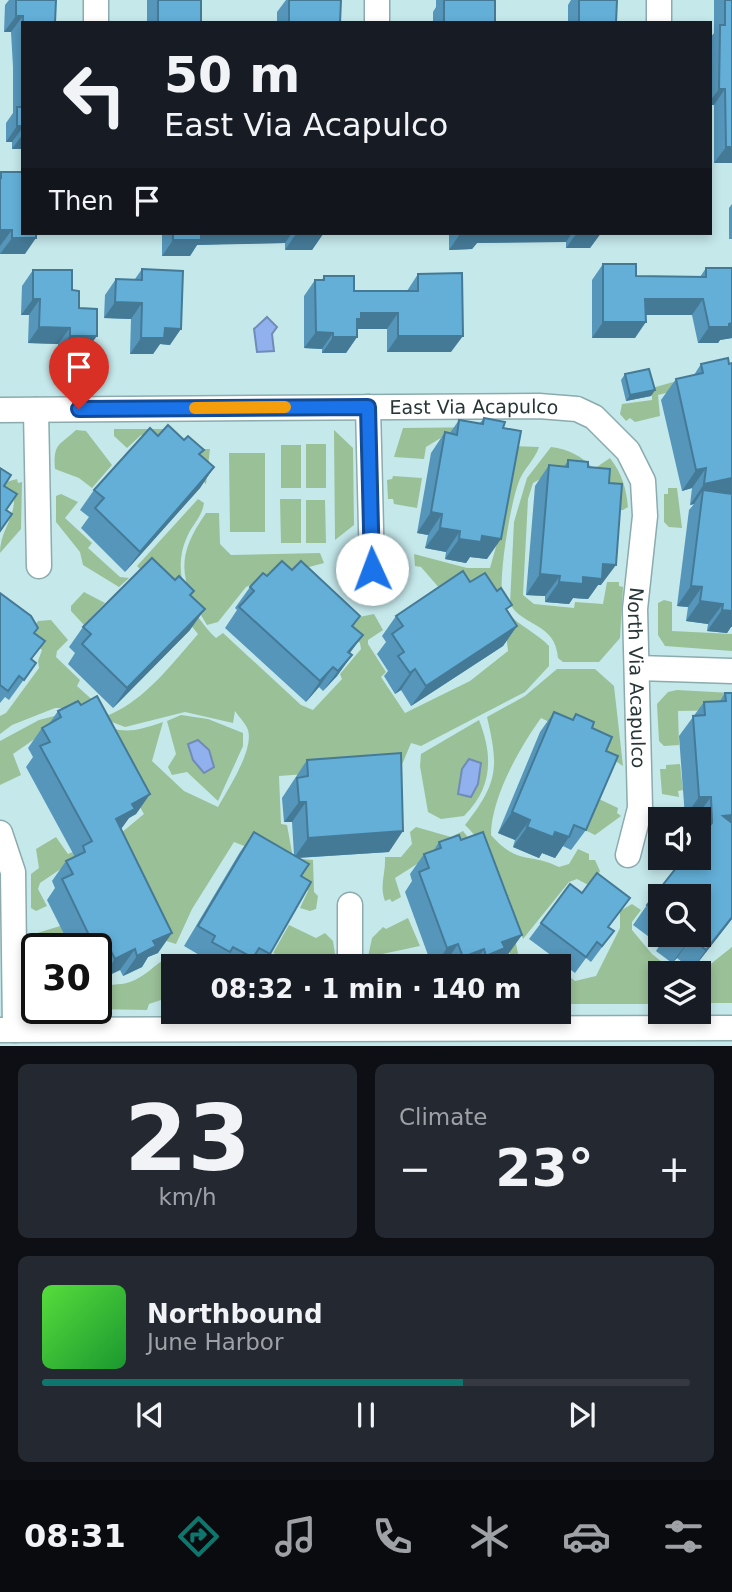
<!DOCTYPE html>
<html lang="en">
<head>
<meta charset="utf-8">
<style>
	:root { --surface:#171b24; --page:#242831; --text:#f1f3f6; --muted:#9ea1a6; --line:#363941; --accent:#0f766e }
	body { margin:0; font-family:"DejaVu Sans",sans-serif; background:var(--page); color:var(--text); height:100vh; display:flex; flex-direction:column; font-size:26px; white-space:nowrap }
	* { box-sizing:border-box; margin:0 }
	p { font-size:23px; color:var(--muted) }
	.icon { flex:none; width:38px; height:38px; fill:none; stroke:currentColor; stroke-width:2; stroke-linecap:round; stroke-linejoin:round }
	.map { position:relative; height:1046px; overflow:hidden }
	.panel { display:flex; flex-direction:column; gap:18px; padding:18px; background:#0d0f14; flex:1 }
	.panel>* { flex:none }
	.top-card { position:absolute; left:21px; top:21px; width:691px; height:214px; border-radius:0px; box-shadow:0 4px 10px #0003; background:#171b24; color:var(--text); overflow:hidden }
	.tools { position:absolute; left:648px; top:807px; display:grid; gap:14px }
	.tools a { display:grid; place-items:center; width:63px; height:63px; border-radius:0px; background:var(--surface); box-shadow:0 4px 10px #0003; font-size:35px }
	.speed { position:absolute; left:21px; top:933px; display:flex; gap:14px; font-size:35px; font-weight:700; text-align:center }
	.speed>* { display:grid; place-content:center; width:91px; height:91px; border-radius:50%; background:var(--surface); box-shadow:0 4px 10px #0003; line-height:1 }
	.speed .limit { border:4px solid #111; border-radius:10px; background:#fff; color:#111 }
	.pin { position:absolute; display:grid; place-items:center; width:60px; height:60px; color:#fff; margin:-72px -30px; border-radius:50% 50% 50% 0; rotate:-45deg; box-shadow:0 0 7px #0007 }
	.pin .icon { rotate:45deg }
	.me { position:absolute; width:77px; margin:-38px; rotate:358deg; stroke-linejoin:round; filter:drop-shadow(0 0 5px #0008) }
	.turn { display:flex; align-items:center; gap:24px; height:147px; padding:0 28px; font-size:32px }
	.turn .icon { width:91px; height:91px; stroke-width:2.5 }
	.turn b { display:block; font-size:49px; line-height:60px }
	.then { display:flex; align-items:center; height:66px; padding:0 28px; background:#0003; gap:14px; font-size:26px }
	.big { font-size:52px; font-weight:600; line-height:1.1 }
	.panel .widget { flex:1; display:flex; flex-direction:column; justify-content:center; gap:10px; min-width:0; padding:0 24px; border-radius:10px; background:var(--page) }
	.panel .dial { align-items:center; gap:0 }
	.dial b { font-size:91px; line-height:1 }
	.song { display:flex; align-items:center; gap:21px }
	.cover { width:84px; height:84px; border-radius:10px; background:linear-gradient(135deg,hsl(110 70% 55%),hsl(130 70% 35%)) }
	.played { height:7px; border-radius:4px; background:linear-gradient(90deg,var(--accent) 65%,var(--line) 65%) }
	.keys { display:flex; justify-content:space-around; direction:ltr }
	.heat { display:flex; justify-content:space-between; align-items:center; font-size:38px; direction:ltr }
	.panel .tiles { flex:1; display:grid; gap:18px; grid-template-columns:1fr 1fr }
	.widget:last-child { grid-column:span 2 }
	.trip { position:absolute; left:161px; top:954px; width:410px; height:70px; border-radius:0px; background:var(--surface); box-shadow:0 4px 10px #0003; font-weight:600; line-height:70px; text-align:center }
	.tabs { display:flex; height:112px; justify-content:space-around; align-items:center; background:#090b0e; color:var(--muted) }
	.tabs .icon { width:49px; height:49px }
	.tabs .on { color:var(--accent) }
	.tabs b { font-size:32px; color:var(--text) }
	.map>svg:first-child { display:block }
	.green { fill:#9ac097 }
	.water { fill:#90b0ee; stroke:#718bb7; stroke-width:2 }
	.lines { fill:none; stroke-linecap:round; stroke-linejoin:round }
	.minor-casing { stroke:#8babae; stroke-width:27 }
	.minor { stroke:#fff; stroke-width:24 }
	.wall { fill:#5596ba; fill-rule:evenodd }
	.shaded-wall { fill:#457a97 }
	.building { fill:#63afd8; stroke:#457a97; stroke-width:2 }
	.route-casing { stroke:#114b97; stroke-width:18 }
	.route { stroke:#1a73e8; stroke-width:12 }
	.slow { stroke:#f59e0b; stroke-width:12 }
	.labels { text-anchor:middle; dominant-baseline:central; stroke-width:7; stroke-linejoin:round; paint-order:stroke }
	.street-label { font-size:19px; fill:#293637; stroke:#c5e8eb }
</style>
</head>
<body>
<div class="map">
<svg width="732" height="1046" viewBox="0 0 732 1046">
	<rect width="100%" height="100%" fill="#c5e8eb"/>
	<!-- green -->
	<g class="green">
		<polygon points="684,379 686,388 658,395 660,416 635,422 630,418 626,421 620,414 622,404 652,400 652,388"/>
		<polygon points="496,427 444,436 426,447 424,459 394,457 403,428"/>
		<polygon points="114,429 171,429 177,449 210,449 206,484 184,463 141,435 127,448 114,436"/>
		<path d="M76,430L86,431L112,465L92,488L79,478L55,469C53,443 59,446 76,430Z"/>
		<polygon points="334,430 353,448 354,525 335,540"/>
		<rect x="306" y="444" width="20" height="44"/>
		<rect x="281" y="445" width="20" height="43"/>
		<path d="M512,446L539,447C535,460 522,470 518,484C510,507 496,586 504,608C508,619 538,634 549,646V666L525,692L421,746L411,743L401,767L279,776L281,824L287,825L293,858L313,860L314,892L318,896L316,909L310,911L300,908L308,891C293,865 261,852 234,842L192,909L176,944L163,940L71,862L40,883L38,889L47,906L36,911L31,908V874L39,868L36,849L56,837L68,854L94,843H109L144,814L91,721C123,734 131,733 163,722L152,761L184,791L218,807C228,789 254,750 248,730C246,724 239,717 235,711L233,723L185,712L125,727L75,708H55L12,725L0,734V716L6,713L39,668L38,661L42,650L27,637L38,621L51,620L68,640L57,651L56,657L80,680L77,686L109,715C146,699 172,664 198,634L165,593L137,566L198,499L204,503C202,517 192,525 187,537C170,573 190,613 216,638L223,633L301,705L313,710L342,679L340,674L361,649L360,643L347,632L359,617L374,614L383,630L368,640V644L386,672L381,677L405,713L470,681L508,651L506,633L441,590L421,567L415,566L414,554L467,568H490L503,522Z"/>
		<path d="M551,447C569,449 581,456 594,469L610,458C622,474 626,487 628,507L623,510H613L544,477L533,483L528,499L523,595L534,604L574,608L575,602L603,604L607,582H619V586L623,587L620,638L599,662H563L558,658C555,622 523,627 510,604L514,522L527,478Z"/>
		<polygon points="229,453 265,453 265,532 230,532"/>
		<polygon points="393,476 422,478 417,508 394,504 393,499 388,499 387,480 392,479"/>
		<path d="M17,479L18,483L22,482L21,529L0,553C0,531 14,520 14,500L0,489L6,482Z"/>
		<polygon points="668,488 677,488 682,528 669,527 664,522 664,494 668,494"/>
		<polygon points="61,494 78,502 65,518 92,543 88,548 120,577 129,578 119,587 83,565 80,552 56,522 56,496"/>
		<polygon points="280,499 301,499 301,543 281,543"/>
		<polygon points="306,500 325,500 326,543 306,543"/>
		<path d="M206,513H219L220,544L231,555L320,553L324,563L264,579L246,587L218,622L207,625C179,580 175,557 206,513Z"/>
		<polygon points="84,592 105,603 84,625 71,611 71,606"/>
		<polygon points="664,600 672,602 672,631 732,634 732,651 665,646 658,635 658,603"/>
		<path d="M557,669H595L614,686L623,766L576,735L541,718C520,747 491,798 491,835C518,866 530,852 559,867L569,864L578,849L589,854V860H595L600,871L592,887L577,879L569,882L523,939C508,896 499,858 465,825C498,783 499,768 487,717L525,696Z"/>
		<polygon points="677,690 732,693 732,710 678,711 679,745 664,746 659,741 657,704 668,692"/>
		<polygon points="62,714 36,738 13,754 21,775 0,785 0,741 39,720"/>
		<polygon points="181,715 208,719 243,733 243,746 218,801 187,772 172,775 168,767 176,754 167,721"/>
		<path d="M479,720C493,756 493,787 464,816L441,819L428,812L420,766L421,754Z"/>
		<polygon points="680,764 683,790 678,791 679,797 662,794 660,769 666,769 666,765"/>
		<polygon points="599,799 618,808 617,813 621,816 595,835 585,830"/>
		<path d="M416,827L451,837L463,831C493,867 514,920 520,966H493L510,954L491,887L417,864L395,878L401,897L392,902L390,899L385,901C379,886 386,873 385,857H401L412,844L410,832Z"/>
		<polygon points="632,904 641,910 632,922 632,930 652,954 676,973 660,973 660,1004 558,1004 558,968 575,981 596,976 620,928 620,911"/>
		<polygon points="408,918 420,946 368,957 372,938 383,927 386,929"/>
		<polygon points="73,922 80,939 67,948 37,948 37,957 32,957 31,935"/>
		<polygon points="289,925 316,938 325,933 333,941 335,954 330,959 293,961 273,953"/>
		<polygon points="732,947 732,1003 698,1003 698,974"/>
		<path d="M168,957L170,987L164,999L149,1004L147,1010L42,1008H96V988C107,983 119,986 130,982C145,977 154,965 168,957Z"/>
	</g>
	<!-- water -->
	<g class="water">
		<polygon points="267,317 277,327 272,334 274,351 257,352 254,329"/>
		<polygon points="198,740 209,750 214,767 204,773 193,760 188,744"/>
		<polygon points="469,759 481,763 478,784 471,797 458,794 462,769"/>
	</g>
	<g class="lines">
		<defs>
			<g id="minor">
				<polyline points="96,0 96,23"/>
				<polyline points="377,23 377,0"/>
				<polyline points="659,23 659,0"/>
				<polyline points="368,407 372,569"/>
				<path id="s1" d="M0,410L539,406L577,409L594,417L628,451L643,481L645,516L635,609L640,808L628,855"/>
				<polyline points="36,410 39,566"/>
				<polyline points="638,668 732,671"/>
				<polyline points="0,833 13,872 15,1030"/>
				<polyline points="350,905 350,966"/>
				<polyline points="0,1030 732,1028"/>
			</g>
		</defs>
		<!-- minor casing -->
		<use href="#minor" class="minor-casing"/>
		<!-- minor -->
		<use href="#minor" class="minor"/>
	</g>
	<!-- wall -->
	<g class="wall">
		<polygon points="9,0 56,0 23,23 23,149 12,149 12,142 6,142 6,123 13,113 13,67 11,32 4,32 5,5"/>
		<rect x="147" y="0" width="54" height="23"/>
		<polygon points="286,0 341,0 340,23 277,23 277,12"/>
		<polygon points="436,0 495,0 495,23 433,23 433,12 436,7"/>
		<polygon points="571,0 617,0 616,23 568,23 568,5"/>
		<polygon points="714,0 732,0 732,163 714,163 714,105 710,105 710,38 714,33"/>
		<polygon points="1,172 25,254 0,254 0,174"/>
		<polygon points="732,204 732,239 729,239 729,208"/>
		<polygon points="162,233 323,233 323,234 312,250 285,250 285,243 223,244 197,245 190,256 162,256"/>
		<polygon points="449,233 601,233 590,248 566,248 566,242 513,242 477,243 472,249 449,250"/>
		<polygon points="603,264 636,276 700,277 706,268 732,268 732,338 720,340 718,343 698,343 692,315 646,315 635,338 592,338 592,280"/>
		<polygon points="142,269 170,345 160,344 153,354 130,354 131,319 104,318 105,295 116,279 135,279"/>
		<polygon points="33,270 79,308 85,352 58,352 58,344 28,343 29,315 21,315 22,286"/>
		<polygon points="418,274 451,352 387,352 387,329 357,329 357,337 346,353 322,353 322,349 304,348 304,296 315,280 322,280 324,276 354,291 407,291"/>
		<polygon points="732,363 732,627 731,627 727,633 707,631 708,624 686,621 688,607 677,606 689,510 694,504 690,505 692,488 682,491 661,400 676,379 694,375 701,364"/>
		<polygon points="625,374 655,390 651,396 626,401 621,380"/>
		<polygon points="484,418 487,559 470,557 466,563 445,559 446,552 425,548 428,535 417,533 431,453 445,432 450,433 459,420 480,423"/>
		<polygon points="158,436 200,455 214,467 200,488 125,572 81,528 89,517 80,510 94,490"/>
		<polygon points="568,460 588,467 601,585 598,585 588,599 573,598 569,604 545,602 545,596 526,595 535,486 549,465 564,467"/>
		<polygon points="292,570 360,616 353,627 363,635 350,653 352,655 337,676 323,691 319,687 306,702 225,628 237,610 235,608 250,587 267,576"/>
		<polygon points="470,582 508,611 517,626 503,646 411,706 401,690 395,694 384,676 388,671 377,654 386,642 382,636 396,616"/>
		<polygon points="0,593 34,633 32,660 36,663 9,700 5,697 0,703"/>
		<polygon points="191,596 190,630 113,708 68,664 75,653 69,647 83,627"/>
		<path d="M725,693H732V919L692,970L677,958L672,963L656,951L660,945L633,925L647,905L698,858V819H696V817H685L679,736L704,702L720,701ZM660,896L698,934H660Z"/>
		<polygon points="81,705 150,794 136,814 129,818 121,829 158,953 148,957 142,967 123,976 120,970 101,979 96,971 96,948 71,948 47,900 55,888 52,881 66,861 75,857 26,767 33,757 28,748 42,728 49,724 58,711"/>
		<polygon points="554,712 572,720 576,714 592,728 606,751 586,830 571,850 563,846 555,858 542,853 539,858 513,847 515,840 498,833 540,732"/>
		<polygon points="307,760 389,852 298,858 301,876 270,954 261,966 204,966 197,962 201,956 184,946 240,852 254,832 294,855 292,822 284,822 282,798"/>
		<polygon points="439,842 507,956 497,959 492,966 444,966 444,965 440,966 432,966 405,892 412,881 410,874 424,854 434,850"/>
		<polygon points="541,923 608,928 614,931 591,962 586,958 575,973 529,939"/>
	</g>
	<!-- shaded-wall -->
	<g class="shaded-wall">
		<polygon points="16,16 23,16 11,32 4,32"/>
		<polygon points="719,89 725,89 714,105 710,105 710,101"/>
		<polygon points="17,126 23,127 12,142 6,142"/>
		<polygon points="23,134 23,149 12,149"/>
		<polygon points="726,147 732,147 732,163 714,163"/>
		<polygon points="0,230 12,230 0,246"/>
		<polygon points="198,233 292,233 285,243 197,245 190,256 162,256 173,240"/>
		<polygon points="479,233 572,233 566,242 477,243 472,249 449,250 460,234"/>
		<polygon points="577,233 601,233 590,248 566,248"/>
		<polygon points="296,234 323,234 312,250 285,250"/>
		<polygon points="12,238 36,238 25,254 0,254"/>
		<polygon points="33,299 40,299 29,315 21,315"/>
		<polygon points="645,299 703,299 692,315 634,315"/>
		<polygon points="115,302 142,303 131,319 104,318"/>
		<polygon points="361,313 398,313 387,329 354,329 350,335"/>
		<polygon points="603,322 646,322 635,338 592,338"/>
		<polygon points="732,323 732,338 720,340 718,343 698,343 709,327"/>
		<polygon points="39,327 70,328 58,344 28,343"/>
		<polygon points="165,328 181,329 170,345 160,344 153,354 130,354 141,338"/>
		<polygon points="316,332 333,333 322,349 304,348"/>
		<polygon points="70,336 97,336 85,352 58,352"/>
		<polygon points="398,336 463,336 451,352 387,352"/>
		<polygon points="333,337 357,337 346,353 322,353"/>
		<polygon points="655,390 651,396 626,401 630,395"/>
		<polygon points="214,467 200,488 125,572 140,552"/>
		<polygon points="706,468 692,488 682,491 696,470"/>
		<polygon points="732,478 732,495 703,490 694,504 690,505 704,484"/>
		<polygon points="431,512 442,514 428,535 417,533"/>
		<polygon points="440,528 460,531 446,552 425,548"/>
		<polygon points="482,536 501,539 487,559 470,557 466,563 445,559 459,539"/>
		<polygon points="603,564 616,565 601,585 598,585 588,599 573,598 569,604 545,602 559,582 583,577"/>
		<polygon points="540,574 560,576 545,596 526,595"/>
		<polygon points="691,586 702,587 688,607 677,606"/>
		<polygon points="700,601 723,604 708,624 686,621"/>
		<polygon points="205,609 190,630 113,708 127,688"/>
		<polygon points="722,610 732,611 732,627 731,627 727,633 707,631"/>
		<polygon points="517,626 503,646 411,706 426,686"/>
		<polygon points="363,635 348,655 333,672 348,652"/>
		<polygon points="352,655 337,676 323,691 338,671"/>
		<polygon points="333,667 319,687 306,702 320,681"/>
		<polygon points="415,669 401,690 395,694 410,673"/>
		<polygon points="150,794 136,814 129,818 121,829 116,819 132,804"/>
		<polygon points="699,797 711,797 696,817 685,817"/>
		<polygon points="299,802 306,802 292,822 284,822"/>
		<polygon points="512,812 530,820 515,840 498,833"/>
		<polygon points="732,815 732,835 723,816"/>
		<polygon points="527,827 555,832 569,837 555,858 542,853 539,858 513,847"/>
		<polygon points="403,831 389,852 294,858 308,838"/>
		<polygon points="732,917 732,919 692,970 706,950"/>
		<polygon points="172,933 158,953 148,957 142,967 123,976 137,956 153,941"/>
		<polygon points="522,935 507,956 497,959 492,966 479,966 486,956 502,942"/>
		<polygon points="691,938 677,958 672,963 687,943"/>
		<polygon points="458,944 444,965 435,966 447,948"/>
		<polygon points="109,947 96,965 97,952"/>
		<polygon points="135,949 120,970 101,979 115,959"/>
		<polygon points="484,949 472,966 457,966 463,957"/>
	</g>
	<!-- building -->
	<g class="building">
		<polygon points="16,0 56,0 55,23 23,23 23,16 16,16"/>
		<rect x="158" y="0" width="43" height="23"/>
		<polygon points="289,0 341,0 340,23 289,23"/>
		<rect x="444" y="0" width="51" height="23"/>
		<polygon points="579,0 617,0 616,23 579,23"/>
		<polygon points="725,0 732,0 732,147 726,147 725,89 719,89 720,25 725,25"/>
		<rect x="17" y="107" width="6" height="19"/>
		<polygon points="1,172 23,172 23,233 36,233 36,238 12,238 12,230 0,230 0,178 1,178"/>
		<rect x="173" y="233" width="28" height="7"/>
		<rect x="296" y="233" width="27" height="1"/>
		<polygon points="460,233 483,233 460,234"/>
		<polygon points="603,264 636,264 636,276 706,277 706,268 732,268 732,323 729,324 729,327 709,327 703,299 645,299 646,322 603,322"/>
		<polygon points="142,269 183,271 181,329 165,328 164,338 141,338 142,303 115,302 116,279 142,280"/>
		<polygon points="33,270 72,270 72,290 79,291 79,308 97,309 97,336 70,336 70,328 39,327 40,299 33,299"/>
		<polygon points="462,273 463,336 398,336 398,313 361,313 361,319 357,319 357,337 333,337 333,333 316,332 315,280 324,280 324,276 354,276 354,291 418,291 418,274"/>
		<polygon points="728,358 729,364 732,363 732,478 704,484 706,468 696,470 676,379 703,373 701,364"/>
		<polygon points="649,369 655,390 630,395 625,374"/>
		<polygon points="484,418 505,422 503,428 521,431 501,539 482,536 481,542 459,539 460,531 440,528 442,514 431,512 445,432 457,435 459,420 483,424"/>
		<polygon points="168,425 184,440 188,436 204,450 199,454 214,467 140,552 95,508 104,498 94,490 150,428 158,436"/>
		<polygon points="568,460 588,462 588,467 610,469 609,483 622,484 616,565 603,564 602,579 583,577 583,584 559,582 560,576 540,574 549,465 568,467"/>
		<polygon points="0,468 11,475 4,486 17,494 6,510 12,514 0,531"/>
		<polygon points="703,490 732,494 732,611 722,610 723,604 700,601 702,587 691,586"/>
		<polygon points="152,558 175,580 179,576 194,591 190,595 205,609 127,688 82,644 91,634 83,627"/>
		<polygon points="282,561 292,570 301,561 360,616 352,626 363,635 348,652 352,655 338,671 333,667 320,681 239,607 254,591 250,587 263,573 267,576"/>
		<polygon points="463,571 470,582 485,573 497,591 501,588 512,605 506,609 517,626 426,686 415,669 410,673 398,656 404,652 392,634 403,626 396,616"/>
		<polygon points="0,593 31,616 38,628 34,633 45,641 31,659 36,663 24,680 19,676 8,691 0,685"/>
		<polygon points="725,693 732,693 732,815 723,816 732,823 732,917 706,950 691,938 687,943 676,934 698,934 698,896 660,896 660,914 647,905 684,858 698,858 698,840 712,823 711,797 699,797 693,716 705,715 704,702 726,701"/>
		<polygon points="97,696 150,794 132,804 135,809 116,819 172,933 153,941 156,946 137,956 135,949 115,959 109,947 97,952 62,879 73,874 66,861 85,852 83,846 92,841 40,746 50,742 42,728 61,717 58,711 78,701 81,705"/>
		<polygon points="554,712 573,720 576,714 594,722 592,728 612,737 606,751 618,756 586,830 574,825 569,837 555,832 553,837 527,827 530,820 512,812"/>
		<polygon points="401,753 403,831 308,838 306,802 299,802 297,778 308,776 307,760"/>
		<polygon points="254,832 309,864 301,876 311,882 270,954 259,948 253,958 233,947 230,952 212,942 215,936 198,926"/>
		<polygon points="483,832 522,935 502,942 505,948 486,956 484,949 463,957 458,944 447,948 419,872 429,868 424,854 441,848 439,842 459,835 461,840"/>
		<polygon points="597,873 630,898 608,927 614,931 602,946 597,942 586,957 541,923 570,884 582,893"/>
	</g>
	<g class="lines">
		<defs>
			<polyline id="route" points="79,409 368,407 372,569"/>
		</defs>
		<!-- route casing -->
		<use href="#route" class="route-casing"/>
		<!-- route -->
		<use href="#route" class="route"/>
		<!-- slow -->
		<polyline class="slow" points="195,408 285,407"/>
	</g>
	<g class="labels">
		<!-- street labels -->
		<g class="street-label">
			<text stroke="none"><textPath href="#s1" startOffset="474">East Via Acapulco</textPath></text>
			<text stroke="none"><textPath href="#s1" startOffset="875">North Via Acapulco</textPath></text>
		</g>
	</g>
</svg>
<div class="tools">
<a><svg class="icon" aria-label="sound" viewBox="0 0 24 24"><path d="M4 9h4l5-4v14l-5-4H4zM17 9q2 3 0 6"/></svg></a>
<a><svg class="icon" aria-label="search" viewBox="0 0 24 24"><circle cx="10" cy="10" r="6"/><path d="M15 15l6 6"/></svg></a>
<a><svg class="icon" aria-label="layers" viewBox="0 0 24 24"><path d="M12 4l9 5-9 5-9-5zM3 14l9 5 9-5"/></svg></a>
</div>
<div class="speed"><div class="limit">30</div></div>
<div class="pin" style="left:79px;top:409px;background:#d93025"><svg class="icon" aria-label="arrive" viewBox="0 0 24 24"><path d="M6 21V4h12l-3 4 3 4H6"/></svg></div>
<svg class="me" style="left:372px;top:569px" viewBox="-20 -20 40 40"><circle r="19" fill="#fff"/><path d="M0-13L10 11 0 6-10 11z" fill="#1a73e8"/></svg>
<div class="trip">08:32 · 1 min · 140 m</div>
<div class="top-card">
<div class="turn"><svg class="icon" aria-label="left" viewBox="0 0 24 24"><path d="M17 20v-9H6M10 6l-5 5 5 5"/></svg><div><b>50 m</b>East Via Acapulco</div></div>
<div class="then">Then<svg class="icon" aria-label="arrive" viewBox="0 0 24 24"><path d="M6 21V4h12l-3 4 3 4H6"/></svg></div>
</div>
</div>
<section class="panel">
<div class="tiles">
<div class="widget dial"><b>23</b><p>km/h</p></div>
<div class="widget"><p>Climate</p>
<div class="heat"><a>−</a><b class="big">23°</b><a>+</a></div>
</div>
<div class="widget">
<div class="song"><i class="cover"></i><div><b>Northbound</b><p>June Harbor</p></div></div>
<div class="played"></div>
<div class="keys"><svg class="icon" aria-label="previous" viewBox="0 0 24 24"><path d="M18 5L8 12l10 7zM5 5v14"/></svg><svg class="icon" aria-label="pause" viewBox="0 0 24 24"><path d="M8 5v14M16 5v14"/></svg><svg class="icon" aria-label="next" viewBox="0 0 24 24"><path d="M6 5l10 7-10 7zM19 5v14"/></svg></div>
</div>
</div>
</section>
<nav class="tabs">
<b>08:31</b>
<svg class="icon on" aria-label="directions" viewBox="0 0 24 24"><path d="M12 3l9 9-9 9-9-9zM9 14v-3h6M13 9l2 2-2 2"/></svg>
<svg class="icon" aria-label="music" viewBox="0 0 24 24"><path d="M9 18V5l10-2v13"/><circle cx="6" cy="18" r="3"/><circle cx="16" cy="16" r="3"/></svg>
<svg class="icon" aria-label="phone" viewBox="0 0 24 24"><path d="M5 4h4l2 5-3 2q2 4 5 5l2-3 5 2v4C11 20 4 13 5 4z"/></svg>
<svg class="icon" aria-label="climate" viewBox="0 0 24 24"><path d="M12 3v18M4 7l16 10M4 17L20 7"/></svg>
<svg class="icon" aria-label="car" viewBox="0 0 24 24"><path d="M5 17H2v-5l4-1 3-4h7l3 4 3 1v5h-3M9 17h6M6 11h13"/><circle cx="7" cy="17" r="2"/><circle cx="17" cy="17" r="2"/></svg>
<svg class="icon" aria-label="filters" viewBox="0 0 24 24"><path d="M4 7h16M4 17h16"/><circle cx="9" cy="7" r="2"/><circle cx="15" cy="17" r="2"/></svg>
</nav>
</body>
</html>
